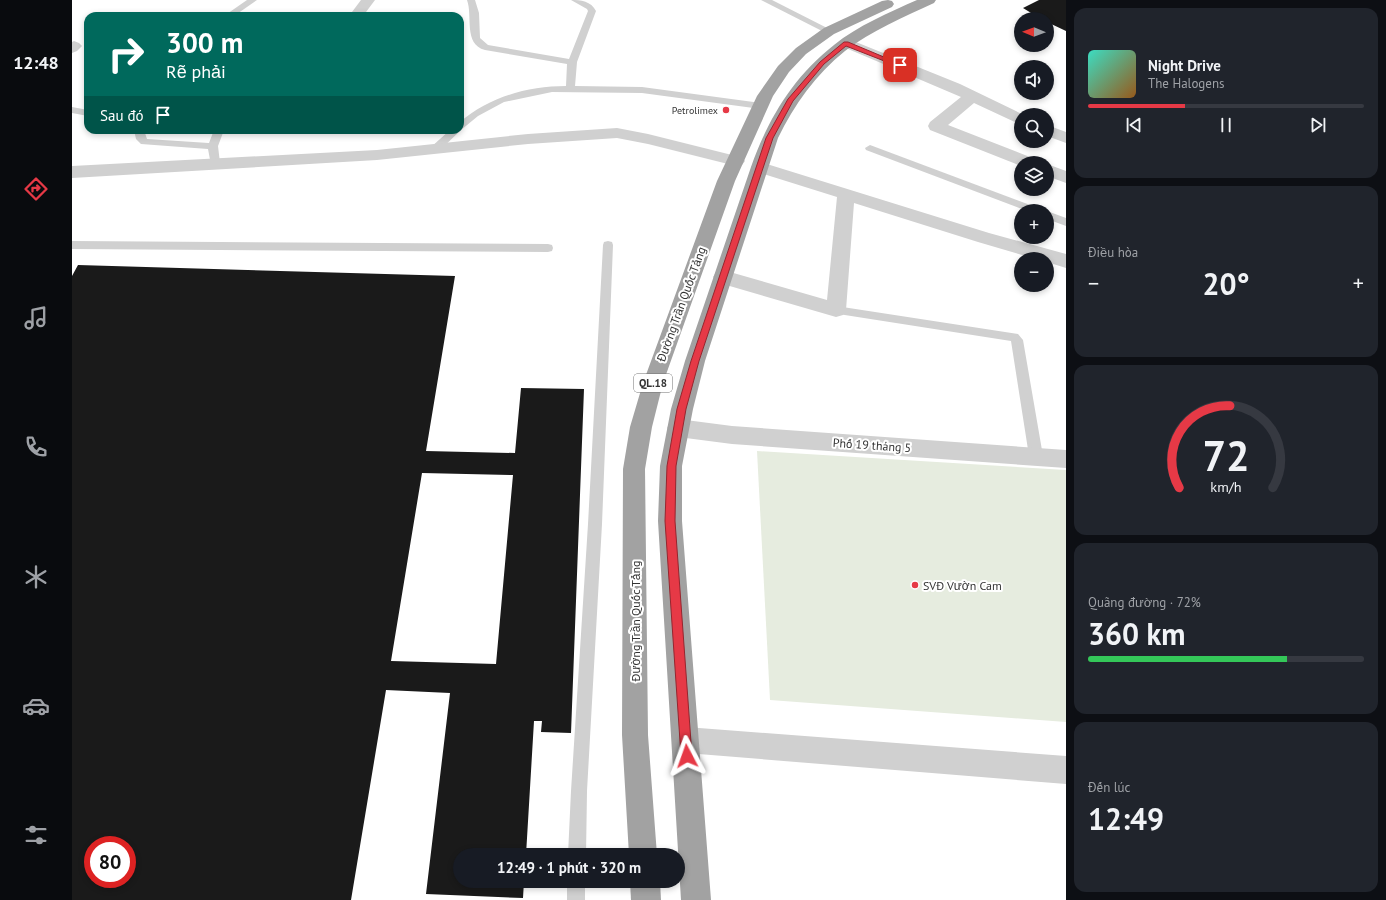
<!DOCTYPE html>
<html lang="vi">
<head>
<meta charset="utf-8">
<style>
	:root { --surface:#171b24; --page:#20242c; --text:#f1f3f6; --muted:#9ea1a6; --line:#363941; --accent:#e63946 }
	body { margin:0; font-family:"PT Sans",sans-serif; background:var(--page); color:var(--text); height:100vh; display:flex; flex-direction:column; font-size:15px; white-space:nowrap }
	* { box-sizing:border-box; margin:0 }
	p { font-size:13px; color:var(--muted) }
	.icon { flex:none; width:22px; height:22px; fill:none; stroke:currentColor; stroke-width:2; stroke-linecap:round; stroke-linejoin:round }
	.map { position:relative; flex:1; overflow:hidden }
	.panel { display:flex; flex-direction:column; gap:8px; padding:8px; background:#0d0f14; width:320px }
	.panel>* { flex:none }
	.hud { position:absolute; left:12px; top:12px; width:380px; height:122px; border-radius:12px; box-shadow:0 2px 6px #0003; background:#00695c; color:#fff; overflow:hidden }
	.needle { width:26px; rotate:271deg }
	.fabs { position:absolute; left:942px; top:12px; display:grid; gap:8px }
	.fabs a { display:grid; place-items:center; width:40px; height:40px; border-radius:50%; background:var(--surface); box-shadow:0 2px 6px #0003; font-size:20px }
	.speed { position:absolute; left:12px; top:836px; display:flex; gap:8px; font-size:20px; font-weight:700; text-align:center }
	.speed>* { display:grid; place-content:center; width:52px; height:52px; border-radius:50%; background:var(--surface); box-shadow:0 2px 6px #0003; line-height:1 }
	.speed .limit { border:6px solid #d22; background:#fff; color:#111 }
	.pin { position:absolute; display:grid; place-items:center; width:34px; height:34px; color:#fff; margin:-17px; border-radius:8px; box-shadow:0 2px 6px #0006 }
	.me { position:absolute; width:44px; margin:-22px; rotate:356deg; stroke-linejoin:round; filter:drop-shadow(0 0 3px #0008) }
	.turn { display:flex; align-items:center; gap:14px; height:84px; padding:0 16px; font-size:18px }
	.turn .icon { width:52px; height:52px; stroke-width:2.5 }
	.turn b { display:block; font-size:28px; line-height:34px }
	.then { display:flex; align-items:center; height:38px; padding:0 16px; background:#0003; gap:8px; font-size:15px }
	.big { font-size:30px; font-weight:800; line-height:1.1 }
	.panel .widget { flex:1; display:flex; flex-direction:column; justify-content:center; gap:6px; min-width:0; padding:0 14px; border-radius:12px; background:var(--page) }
	.panel .dial { align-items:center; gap:0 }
	.dial svg { height:104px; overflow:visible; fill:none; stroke:var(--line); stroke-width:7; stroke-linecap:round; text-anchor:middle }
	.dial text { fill:var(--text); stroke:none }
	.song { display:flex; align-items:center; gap:12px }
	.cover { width:48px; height:48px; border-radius:6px; background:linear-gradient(135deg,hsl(170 70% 55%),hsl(30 70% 35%)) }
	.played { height:4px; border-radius:2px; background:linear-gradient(90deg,var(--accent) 35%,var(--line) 35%) }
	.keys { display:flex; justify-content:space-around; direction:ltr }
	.heat { display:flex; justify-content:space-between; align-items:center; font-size:22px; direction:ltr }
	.charge { height:6px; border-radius:3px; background:linear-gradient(90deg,#34c759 72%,var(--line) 0) }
	.trip { position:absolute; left:381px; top:848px; width:232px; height:40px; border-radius:20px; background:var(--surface); box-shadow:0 2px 6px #0003; font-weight:800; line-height:40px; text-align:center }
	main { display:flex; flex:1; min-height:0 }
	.dock { display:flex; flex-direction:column; width:72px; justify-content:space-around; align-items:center; background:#090b0e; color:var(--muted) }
	.dock .icon { width:28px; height:28px }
	.dock .on { color:var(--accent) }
	.dock b { font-size:18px; color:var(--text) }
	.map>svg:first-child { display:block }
	.green { fill:#e6ecdf }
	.building { fill:#1a1a1a; fill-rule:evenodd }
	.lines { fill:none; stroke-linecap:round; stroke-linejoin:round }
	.service { fill:#d0d0d0; fill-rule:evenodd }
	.minor { fill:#d0d0d0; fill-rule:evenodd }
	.trunk { fill:#a2a2a2; fill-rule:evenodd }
	.route { fill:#e63946; stroke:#96252e }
	.poi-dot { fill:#e63946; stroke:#fff; stroke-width:1.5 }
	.labels { text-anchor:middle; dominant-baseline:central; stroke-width:4; stroke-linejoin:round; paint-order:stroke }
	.far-poi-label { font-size:10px; fill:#333; stroke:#fff; text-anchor:end }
	.shield { fill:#fff; stroke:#707070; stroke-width:1 }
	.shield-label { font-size:11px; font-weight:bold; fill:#333 }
	.street-label { font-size:12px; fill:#333; stroke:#fff }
	.poi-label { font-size:12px; fill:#333; stroke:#fff; text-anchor:start }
</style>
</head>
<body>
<main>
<nav class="dock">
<b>12:48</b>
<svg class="icon on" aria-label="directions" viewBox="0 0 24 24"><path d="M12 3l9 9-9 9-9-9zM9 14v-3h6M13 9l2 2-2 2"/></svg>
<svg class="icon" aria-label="music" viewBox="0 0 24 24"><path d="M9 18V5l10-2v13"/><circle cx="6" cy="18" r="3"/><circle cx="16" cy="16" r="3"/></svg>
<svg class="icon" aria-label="phone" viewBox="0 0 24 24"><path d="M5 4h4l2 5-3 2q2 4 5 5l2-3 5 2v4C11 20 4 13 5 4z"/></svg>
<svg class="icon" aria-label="climate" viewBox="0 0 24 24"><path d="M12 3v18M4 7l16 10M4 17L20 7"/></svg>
<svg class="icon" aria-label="car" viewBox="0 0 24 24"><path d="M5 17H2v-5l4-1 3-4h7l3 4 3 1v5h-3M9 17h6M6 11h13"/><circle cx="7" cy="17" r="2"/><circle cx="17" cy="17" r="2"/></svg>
<svg class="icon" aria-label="filters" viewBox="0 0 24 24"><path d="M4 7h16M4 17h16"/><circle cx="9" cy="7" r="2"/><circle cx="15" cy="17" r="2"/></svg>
</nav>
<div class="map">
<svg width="994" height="900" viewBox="0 0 994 900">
	<rect width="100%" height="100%" fill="#fff"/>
	<!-- green -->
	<polygon class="green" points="685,451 994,470 994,722 698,700"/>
	<!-- building -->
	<g class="building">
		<polygon points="967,0 994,0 994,31 975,22 975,19 969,19 951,8"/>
		<path d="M6,265L383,276L354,451L443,453L449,388L512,389L499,733L469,732L470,721H462L454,855H388V881H452L451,898L354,894L378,693L314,690L279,900H0V276ZM350,473L441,475L424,664L319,661ZM21,845H55V879H21Z"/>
	</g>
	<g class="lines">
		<!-- service -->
		<g class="service">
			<polygon points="175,0 185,0 162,16 152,16"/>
			<path d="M395,0H403L407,13L408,38L416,45L497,59L516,11L515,9L499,0C509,0 519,1 524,11L505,62L503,86L570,87L689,103L694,106L689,109L570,93L480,92L432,102L406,116L389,130L366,152H358L357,150L358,148L378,130H388V122C417,97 456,86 494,86L495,64L413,50C391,44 401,16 395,0Z"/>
			<polygon points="689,0 700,0 761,31 757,34 754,33"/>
			<polygon points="0,107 16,110 16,116 0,113"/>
			<polygon points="62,130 72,130 75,139 137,143 142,130 152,130 146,146 148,163 147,165 139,165 136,149 69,144 64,139"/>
			<polygon points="798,145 969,209 970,211 955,211 794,150 793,148"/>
			<polygon points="975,211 994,218 994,226 975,219"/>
			<polygon points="0,241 476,244 480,245 481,248 480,251 476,252 0,249"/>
			<polygon points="536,241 540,242 541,245 530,524 515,791 514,855 496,855 499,791 516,524 531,245 532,242"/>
			<polygon points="764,306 946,334 951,340 971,456 969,460 964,461 959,460 957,456 939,341 760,313 758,310 760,307"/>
			<rect x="495" y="881" width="18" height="19"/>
		</g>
		<!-- minor -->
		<g class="minor">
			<polygon points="289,0 303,0 291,16 277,16"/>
			<polygon points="774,38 888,84 952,115 949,115 949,125 902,103 876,125 963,159 966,163 949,163 949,166 858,130 856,126 858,122 889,97 769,46 766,43 769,40"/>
			<polygon points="2,41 7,43 10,46 5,51 0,53 0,42"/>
			<polygon points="975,125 994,132 994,143 975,136"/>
			<polygon points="545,128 576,134 664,156 670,157 673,161 670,165 664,166 576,144 545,138 456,144 305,160 0,178 0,166 305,150 456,134"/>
			<polygon points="688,162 917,233 994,254 994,268 975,262 975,259 964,259 906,242 782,203 774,310 771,315 764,317 644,282 641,277 644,272 651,270 755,300 765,197 682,171 679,167 682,163"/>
			<polygon points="975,164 994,171 994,183 975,176"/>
			<polygon points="606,419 660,426 994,450 994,468 660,444 606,437 598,434 595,428 598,422"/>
			<polygon points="614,727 994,756 994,784 614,753 604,750 601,740 604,730"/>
		</g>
		<!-- trunk -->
		<g class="trunk">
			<polygon points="816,0 820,1 822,4 820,7 762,34 734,54 717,72 701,96 663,181 591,383 580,427 573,469 576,735 585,855 557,855 550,735 551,469 558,427 571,383 645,181 685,96 706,66 724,48 752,28 810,1"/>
			<path d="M845,0H864L862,3C832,17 799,31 773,51C744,74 722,105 706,138L633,361L621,409L610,466V521L639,900H609L586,521L588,466L599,409L613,361L679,167C696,119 721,77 762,45C785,26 818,12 845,0Z"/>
			<polygon points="558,881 588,881 589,900 559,900"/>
		</g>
	</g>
	<!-- route -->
	<polygon class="route" points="772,42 776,42 831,65 825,66 774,46 752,64 721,101 701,138 627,361 614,409 604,466 603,521 620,756 619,760 615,762 611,760 609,756 593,521 595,466 605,409 619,361 694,138 716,99 748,62"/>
	<!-- markers -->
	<g class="poi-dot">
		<circle cx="654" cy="110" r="4"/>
		<circle cx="843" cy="585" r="4"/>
	</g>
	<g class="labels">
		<!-- far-poi labels -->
		<g class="far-poi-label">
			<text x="646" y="110">Petrolimex</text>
		</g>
		<!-- shield labels -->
		<rect class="shield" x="562" y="374" width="38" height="18" rx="3"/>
		<g class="shield-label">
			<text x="581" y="383">QL.18</text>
		</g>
		<!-- street labels -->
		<g class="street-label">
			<text transform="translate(609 304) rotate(-70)">Đường Trần Quốc Tảng</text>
			<text transform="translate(800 445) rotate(4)">Phố 19 tháng 5</text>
			<text transform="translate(563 621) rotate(-90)">Đường Trần Quốc Tảng</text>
		</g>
		<!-- poi labels -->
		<g class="poi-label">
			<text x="851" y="585">SVĐ Vườn Cam</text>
		</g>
	</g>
</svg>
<div class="fabs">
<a><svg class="needle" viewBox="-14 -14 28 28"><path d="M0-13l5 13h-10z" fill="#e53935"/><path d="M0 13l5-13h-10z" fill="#9ea1a6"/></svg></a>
<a><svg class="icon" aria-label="sound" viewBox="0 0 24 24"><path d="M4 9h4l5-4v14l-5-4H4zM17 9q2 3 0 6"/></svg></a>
<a><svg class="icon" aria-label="search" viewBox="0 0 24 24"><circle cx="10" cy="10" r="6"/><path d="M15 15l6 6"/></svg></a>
<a><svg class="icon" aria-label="layers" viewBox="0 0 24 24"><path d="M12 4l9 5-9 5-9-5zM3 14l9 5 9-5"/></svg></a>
<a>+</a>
<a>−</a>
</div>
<div class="speed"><div class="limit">80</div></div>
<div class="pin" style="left:828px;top:65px;background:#d93025"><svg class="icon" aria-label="arrive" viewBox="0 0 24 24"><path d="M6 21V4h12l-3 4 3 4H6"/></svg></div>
<svg class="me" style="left:615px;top:756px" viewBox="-20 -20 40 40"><path d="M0-17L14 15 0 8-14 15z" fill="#e63946" stroke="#fff" stroke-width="4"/></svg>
<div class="trip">12:49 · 1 phút · 320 m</div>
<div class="hud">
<div class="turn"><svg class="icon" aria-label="right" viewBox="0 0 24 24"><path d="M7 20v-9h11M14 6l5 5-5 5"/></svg><div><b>300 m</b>Rẽ phải</div></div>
<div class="then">Sau đó<svg class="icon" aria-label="arrive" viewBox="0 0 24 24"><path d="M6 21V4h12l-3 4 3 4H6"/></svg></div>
</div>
</div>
<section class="panel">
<div class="widget">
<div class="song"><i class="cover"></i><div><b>Night Drive</b><p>The Halogens</p></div></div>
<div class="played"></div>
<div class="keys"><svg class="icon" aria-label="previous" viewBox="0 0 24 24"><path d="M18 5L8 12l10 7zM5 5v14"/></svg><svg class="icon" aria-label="pause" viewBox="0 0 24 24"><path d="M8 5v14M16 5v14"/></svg><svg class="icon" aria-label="next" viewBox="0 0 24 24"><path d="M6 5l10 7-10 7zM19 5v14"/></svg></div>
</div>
<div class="widget"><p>Điều hòa</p>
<div class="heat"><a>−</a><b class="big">20°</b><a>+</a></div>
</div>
<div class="widget dial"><svg viewBox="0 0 100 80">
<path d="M14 69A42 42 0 1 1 86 69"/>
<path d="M14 69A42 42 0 0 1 53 6" stroke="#e63946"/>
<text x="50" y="56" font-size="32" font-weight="700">72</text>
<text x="50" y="72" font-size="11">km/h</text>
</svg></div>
<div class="widget"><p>Quãng đường · 72%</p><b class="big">360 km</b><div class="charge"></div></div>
<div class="widget"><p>Đến lúc</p><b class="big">12:49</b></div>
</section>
</main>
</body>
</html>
